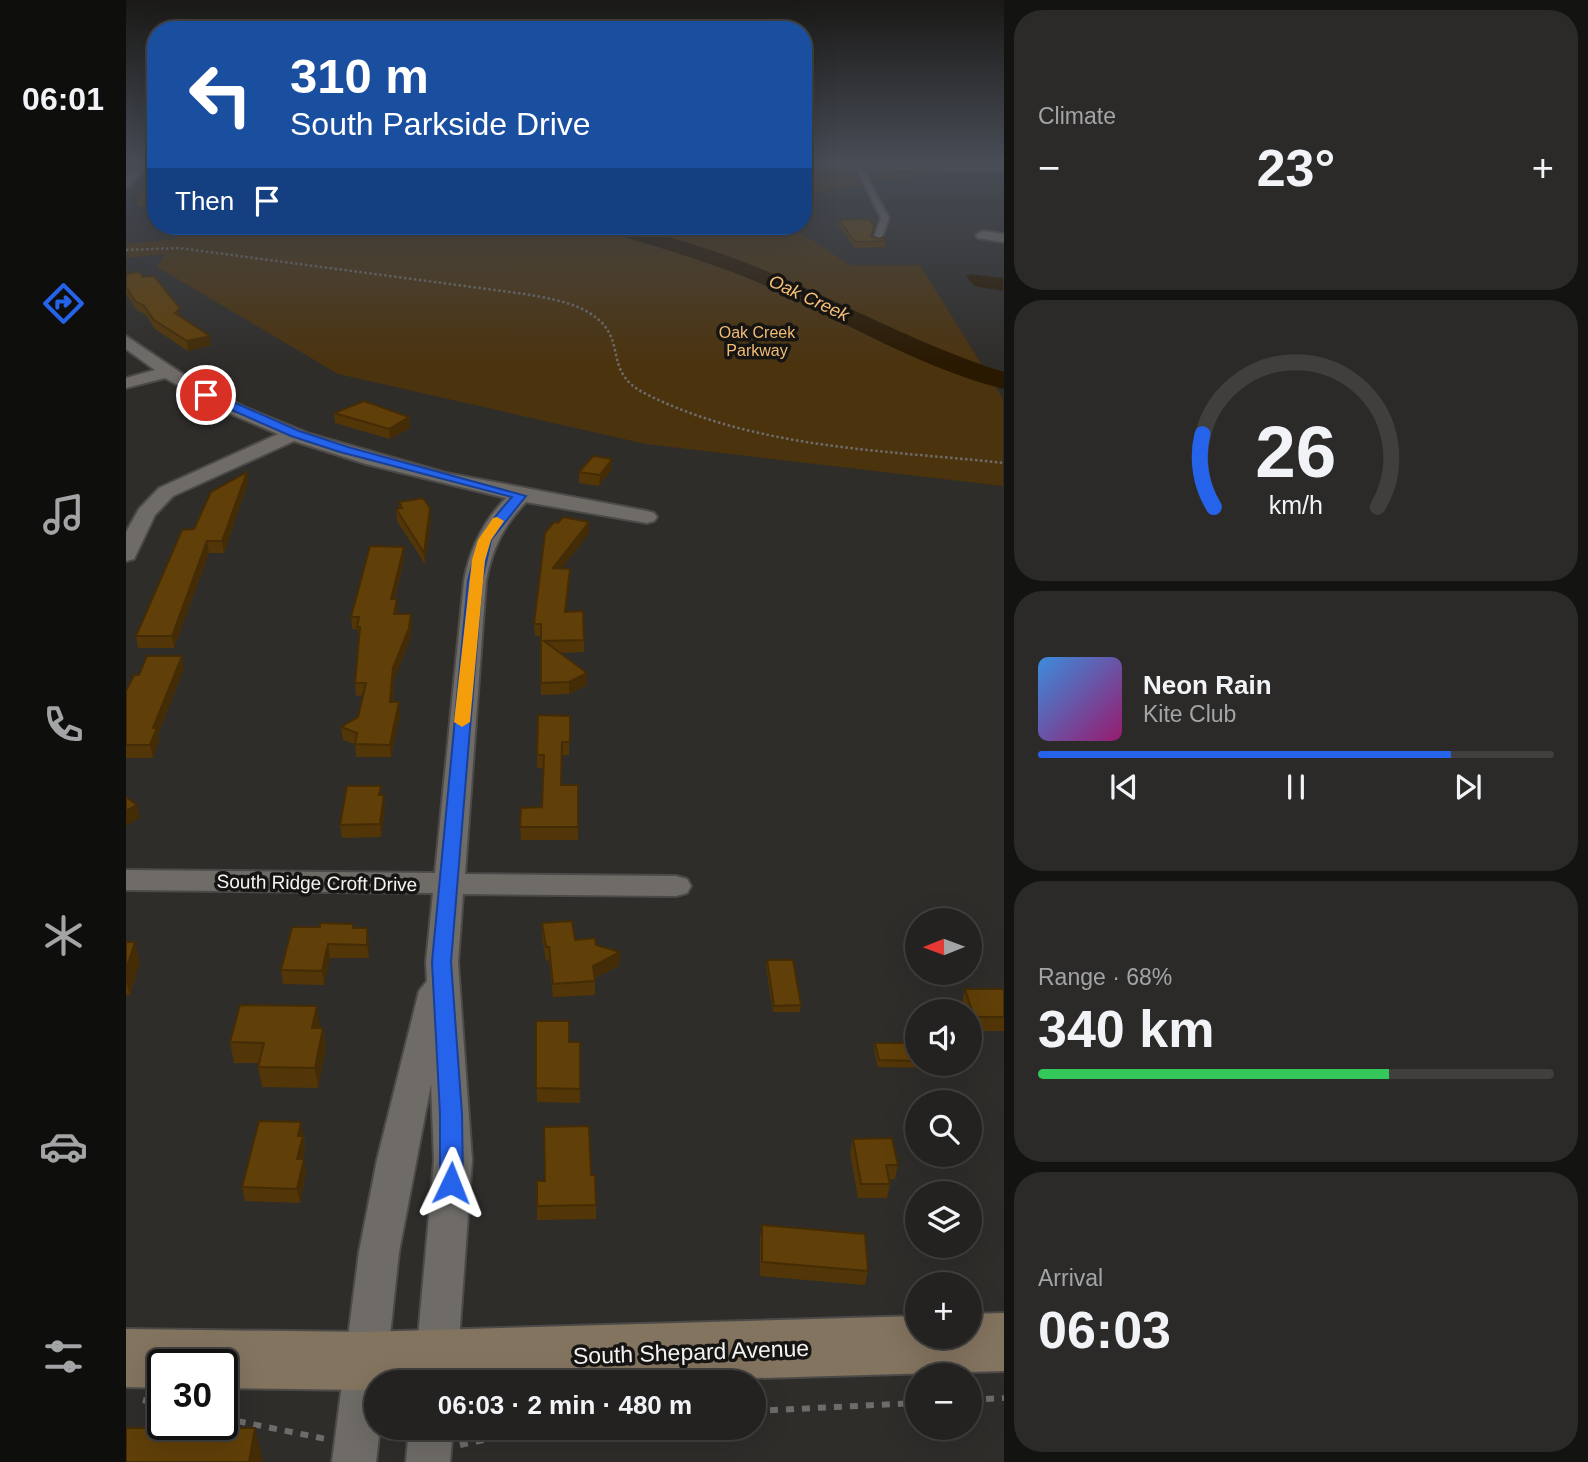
<!DOCTYPE html>
<html lang="en">
<head>
<meta charset="utf-8">
<style>
	:root { --surface:#232220; --page:#2b2a29; --text:#f1f3f6; --muted:#a3a4a5; --line:#403f3e; --accent:#2563eb }
	body { margin:0; font-family:Helvetica,sans-serif; background:var(--page); color:var(--text); height:100vh; display:flex; flex-direction:column; font-size:26px; white-space:nowrap }
	* { box-sizing:border-box; margin:0 }
	p { font-size:23px; color:var(--muted) }
	.icon { flex:none; width:38px; height:38px; fill:none; stroke:currentColor; stroke-width:2; stroke-linecap:round; stroke-linejoin:round }
	.map { position:relative; flex:1; overflow:hidden }
	.panel { display:flex; flex-direction:column; gap:10px; padding:10px; background:#131312; width:584px }
	.panel>* { flex:none }
	.top-card { position:absolute; left:21px; top:21px; width:665px; height:214px; border-radius:28px; box-shadow:0 7px 28px #0002,0 0 0 2px var(--line); background:#1a4fa0; color:#fff; overflow:hidden }
	.needle { width:46px; rotate:269deg }
	.controls { position:absolute; left:779px; top:908px; display:grid; gap:14px }
	.controls a { display:grid; place-items:center; width:77px; height:77px; border-radius:50%; background:var(--surface); box-shadow:0 7px 28px #0002,0 0 0 2px var(--line); font-size:35px }
	.speed { position:absolute; left:21px; top:1349px; display:flex; gap:14px; font-size:35px; font-weight:700; text-align:center }
	.speed>* { display:grid; place-content:center; width:91px; height:91px; border-radius:50%; background:var(--surface); box-shadow:0 7px 28px #0002,0 0 0 2px var(--line); line-height:1 }
	.speed .limit { border:4px solid #111; border-radius:10px; background:#fff; color:#111 }
	.pin { position:absolute; display:grid; place-items:center; width:60px; height:60px; color:#fff; margin:-30px; border:4px solid #fff; border-radius:50%; box-shadow:0 2px 7px #0007 }
	.me { position:absolute; width:77px; margin:-38px; rotate:2deg; stroke-linejoin:round; filter:drop-shadow(0 0 5px #0008) }
	.turn { display:flex; align-items:center; gap:24px; height:147px; padding:0 28px; font-size:32px }
	.turn .icon { width:91px; height:91px; stroke-width:2.5 }
	.turn b { display:block; font-size:49px; line-height:60px }
	.then { display:flex; align-items:center; height:66px; padding:0 28px; background:#0003; gap:14px; font-size:26px }
	.big { font-size:52px; font-weight:800; line-height:1.1 }
	.panel .widget { flex:1; display:flex; flex-direction:column; justify-content:center; gap:10px; min-width:0; padding:0 24px; border-radius:28px; background:var(--page) }
	.panel .dial { align-items:center; gap:0 }
	.dial svg { height:182px; overflow:visible; fill:none; stroke:var(--line); stroke-width:7; stroke-linecap:round; text-anchor:middle }
	.dial text { fill:var(--text); stroke:none }
	.song { display:flex; align-items:center; gap:21px }
	.cover { width:84px; height:84px; border-radius:10px; background:linear-gradient(135deg,hsl(210 70% 55%),hsl(320 70% 35%)) }
	.played { height:7px; border-radius:4px; background:linear-gradient(90deg,var(--accent) 80%,var(--line) 80%) }
	.keys { display:flex; justify-content:space-around; direction:ltr }
	.heat { display:flex; justify-content:space-between; align-items:center; font-size:38px; direction:ltr }
	.charge { height:10px; border-radius:5px; background:linear-gradient(90deg,#34c759 68%,var(--line) 0) }
	.trip { position:absolute; left:238px; top:1370px; width:402px; height:70px; border-radius:35px; background:var(--surface); box-shadow:0 7px 28px #0002,0 0 0 2px var(--line); font-weight:800; line-height:70px; text-align:center }
	main { display:flex; flex:1; min-height:0 }
	.dock { display:flex; flex-direction:column; width:126px; justify-content:space-around; align-items:center; background:#0e0e0d; color:var(--muted) }
	.dock .icon { width:49px; height:49px }
	.dock .active { color:var(--accent) }
	.dock b { font-size:32px; color:var(--text) }
	.map>svg:first-child { display:block }
	.green { fill:#4b330e }
	.water { fill:#2a1901 }
	.lines { fill:none; stroke-linecap:round; stroke-linejoin:round }
	.river { fill:#2a1901; fill-rule:evenodd }
	.lane-casing { stroke:#4c4a48; stroke-width:4 }
	.street-casing { stroke:#4c4a48; stroke-width:4 }
	.secondary-casing { stroke:#4c4a48; stroke-width:4 }
	.path-far1 { stroke:#6e6c6a; stroke-width:2.5; stroke-dasharray:2.5 2.5; stroke-linecap:butt }
	.path { stroke:#6e6c6a; stroke-width:6; stroke-dasharray:8 8; stroke-linecap:butt }
	.lane { fill:#6f6c68; fill-rule:evenodd }
	.street { fill:#6f6c68; fill-rule:evenodd }
	.secondary { fill:#83745f; fill-rule:evenodd }
	.wall { fill:#533607 }
	.shaded-wall { fill:#432c06 }
	.building { fill:#603f08; stroke:#432c06; stroke-width:2 }
	.route { fill:#2563eb; stroke:#184099; stroke-width:2 }
	.slow { fill:#f59e0b }
	.labels { text-anchor:middle; dominant-baseline:central; stroke-width:7; stroke-linejoin:round; paint-order:stroke }
	.far-park-label { font-size:16px; fill:#f1bb72; stroke:#161514 }
	.far-water-label { font-size:18px; font-style:italic; fill:#f7c077; stroke:#161514 }
	.street-label { font-size:19px; fill:#f5f3f1; stroke:#161514 }
	.near-street-label { font-size:23px; fill:#f5f3f1; stroke:#161514 }
</style>
</head>
<body>
<main>
<nav class="dock">
<b>06:01</b>
<svg class="icon active" aria-label="directions" viewBox="0 0 24 24"><path d="M12 3l9 9-9 9-9-9zM9 14v-3h6M13 9l2 2-2 2"/></svg>
<svg class="icon" aria-label="music" viewBox="0 0 24 24"><path d="M9 18V5l10-2v13"/><circle cx="6" cy="18" r="3"/><circle cx="16" cy="16" r="3"/></svg>
<svg class="icon" aria-label="phone" viewBox="0 0 24 24"><path d="M5 4h4l2 5-3 2q2 4 5 5l2-3 5 2v4C11 20 4 13 5 4z"/></svg>
<svg class="icon" aria-label="climate" viewBox="0 0 24 24"><path d="M12 3v18M4 7l16 10M4 17L20 7"/></svg>
<svg class="icon" aria-label="car" viewBox="0 0 24 24"><path d="M5 17H2v-5l4-1 3-4h7l3 4 3 1v5h-3M9 17h6M6 11h13"/><circle cx="7" cy="17" r="2"/><circle cx="17" cy="17" r="2"/></svg>
<svg class="icon" aria-label="filters" viewBox="0 0 24 24"><path d="M4 7h16M4 17h16"/><circle cx="9" cy="7" r="2"/><circle cx="15" cy="17" r="2"/></svg>
</nav>
<div class="map">
<svg width="878" height="1462" viewBox="0 0 878 1462">
	<rect width="100%" height="100%" fill="#2f2d2a"/>
	<!-- green -->
	<g class="green">
		<polygon points="677,166 877,167 743,182 744,186 677,194"/>
		<polygon points="60,226 664,226 724,265 794,265 877,399 877,486 520,444 212,374 31,267 39,254 0,258 0,244 50,239"/>
	</g>
	<!-- water -->
	<polygon class="water" points="844,274 877,278 877,291 848,286 840,276"/>
	<g class="lines">
		<!-- river -->
		<path class="river" d="M473,226C510,226 532,234 566,244C675,277 770,338 878,372V389C793,368 717,320 638,285C586,262 530,247 476,230Z"/>
		<defs>
			<polygon id="lane" points="731,162 734,164 763,218 754,243 747,241 755,218 728,164"/>
			<g id="street">
				<polygon points="14,159 26,160 4,186 0,187 0,175"/>
				<polygon points="857,231 878,234 878,242 852,238 850,235"/>
				<path d="M0,336L58,375L118,407L184,434L320,473L521,511L528,513L531,517L528,521L521,523L400,502C377,526 366,549 360,581L339,874L550,876L561,879L565,886L561,893L550,896L337,894L332,962L346,1160L330,1382H288L308,1160L305,1084L273,1252L259,1382H250V1428H254L250,1462H206L233,1252L251,1160L293,991L301,981L300,962L307,893L0,890V870L309,873L338,581C344,548 357,522 380,498L240,464L168,441L47,496L29,515L8,559L0,561V532L13,509L33,488L152,434L105,414L39,378L0,388V378L29,370L0,349Z"/>
				<polygon points="283,1428 327,1428 324,1462 280,1462"/>
			</g>
			<g id="secondary">
				<rect x="0" y="159" width="30" height="6"/>
				<polygon points="677,159 878,160 878,170 677,168"/>
				<polygon points="878,1313 878,1371 491,1382 250,1382 250,1390 239,1390 96,1388 96,1365 37,1365 37,1388 0,1387 0,1329 239,1332 791,1316 791,1337 844,1337 844,1314"/>
			</g>
		</defs>
		<!-- lane casing -->
		<use href="#lane" class="lane-casing"/>
		<!-- street casing -->
		<use href="#street" class="street-casing"/>
		<!-- secondary casing -->
		<use href="#secondary" class="secondary-casing"/>
		<!-- path-far1 -->
		<path class="path-far1" d="M0,250L53,248L399,294C425,299 458,303 477,324C498,348 480,374 520,394C630,449 758,450 878,463"/>
		<!-- path -->
		<g class="path">
			<polyline points="17,1400 37,1405"/>
			<polyline points="844,1400 878,1398"/>
			<polyline points="628,1411 791,1403"/>
			<polyline points="96,1418 200,1439"/>
			<polyline points="334,1445 415,1428"/>
		</g>
		<!-- lane -->
		<use href="#lane" class="lane"/>
		<!-- street -->
		<use href="#street" class="street"/>
		<!-- secondary -->
		<use href="#secondary" class="secondary"/>
	</g>
	<!-- wall -->
	<g class="wall">
		<polygon points="30,179 30,206 12,206 11,198"/>
		<polygon points="713,220 748,226 746,236 760,241 759,247 729,248 713,226"/>
		<polygon points="0,274 55,317 85,345 62,351 29,329 20,315 11,310 0,294"/>
		<polygon points="208,413 283,417 284,428 264,439 209,423"/>
		<polygon points="486,469 473,486 453,483 453,472"/>
		<polygon points="121,472 122,483 98,553 83,553 48,648 12,648 10,636 68,529"/>
		<polygon points="273,502 305,519 299,564 271,521 270,509 273,509"/>
		<polygon points="463,522 463,533 435,569 444,580 440,612 458,640 458,652 434,653 461,673 461,685 443,694 415,695 415,636 409,636 408,624 432,523"/>
		<polygon points="278,558 269,599 272,611 271,614 285,614 286,626 284,640 268,680 267,702 274,715 265,757 230,757 229,744 217,740 215,727 232,717 237,695 230,696 229,683 233,639 231,629 226,629 225,617"/>
		<polygon points="58,668 32,735 33,741 27,758 0,758 0,691 13,675"/>
		<polygon points="444,716 443,755 436,755 435,785 452,785 452,840 395,840 394,827 416,807 417,768 411,768 411,755"/>
		<polygon points="255,795 258,795 259,808 255,837 216,838 214,825"/>
		<polygon points="416,923 449,940 494,952 493,966 469,978 469,995 427,997 423,960 420,961 416,937"/>
		<polygon points="227,924 228,928 241,928 243,941 243,958 204,958 198,985 157,984 155,970 194,927"/>
		<polygon points="0,942 14,962 4,995 0,995"/>
		<polygon points="641,960 675,1005 674,1012 647,1012 640,967"/>
		<polygon points="839,989 878,989 878,1031 845,1031 844,1026 844,1012 839,1012 836,1003"/>
		<polygon points="191,1006 193,1028 197,1028 200,1048 192,1088 136,1087 132,1067 133,1063 108,1063 104,1042"/>
		<polygon points="410,1021 443,1042 454,1042 454,1103 411,1102"/>
		<polygon points="749,1043 791,1043 791,1064 807,1064 807,1068 752,1067 748,1050"/>
		<polygon points="178,1136 179,1150 177,1159 178,1159 180,1173 174,1203 119,1201 116,1187"/>
		<polygon points="727,1139 772,1165 769,1179 763,1179 764,1184 761,1198 732,1198 724,1153"/>
		<polygon points="465,1175 470,1205 470,1219 411,1220 411,1206 419,1181"/>
		<polygon points="636,1225 742,1271 739,1285 634,1276 634,1239"/>
	</g>
	<!-- shaded-wall -->
	<g class="shaded-wall">
		<polygon points="54,308 55,317 49,313"/>
		<polygon points="84,336 85,345 62,351 61,341"/>
		<polygon points="283,417 284,428 264,439 263,429"/>
		<polygon points="486,459 486,469 473,486 474,475"/>
		<polygon points="121,472 122,483 98,553 96,541"/>
		<polygon points="304,508 305,519 299,564 298,553"/>
		<polygon points="463,522 463,533 427,580 427,568"/>
		<polygon points="81,541 83,553 48,648 46,636"/>
		<polygon points="278,547 278,558 266,611 265,599"/>
		<polygon points="444,569 444,580 439,623 439,612"/>
		<polygon points="271,599 272,611 269,626 268,614"/>
		<polygon points="285,614 286,626 284,640 268,680 266,715 264,702 267,668"/>
		<polygon points="56,656 58,668 32,735 33,741 27,758 24,745 27,728"/>
		<polygon points="461,673 461,685 443,694 443,682"/>
		<polygon points="273,702 274,715 265,757 264,745"/>
		<polygon points="258,795 259,808 255,837 254,824"/>
		<polygon points="11,805 14,818 0,826 0,811"/>
		<polygon points="241,928 243,941 243,958 241,945"/>
		<polygon points="9,942 14,962 4,995 0,981 0,970"/>
		<polygon points="202,944 204,958 198,985 196,971"/>
		<polygon points="494,952 493,966 466,979 467,966"/>
		<polygon points="191,1006 194,1026 189,1048 186,1028"/>
		<polygon points="197,1028 200,1048 192,1088 189,1068"/>
		<polygon points="175,1122 179,1150 174,1173 171,1159 172,1136"/>
		<polygon points="178,1159 180,1173 174,1203 171,1189"/>
		<polygon points="129,1428 137,1462 123,1462"/>
	</g>
	<!-- building -->
	<g class="building">
		<polygon points="26,179 30,179 30,198 11,198"/>
		<polygon points="743,219 748,226 745,236 754,239 757,237 760,241 729,242 713,220"/>
		<polygon points="13,272 17,277 28,276 54,308 49,313 84,336 61,341 28,320 18,306 9,301 0,287 0,274"/>
		<polygon points="238,401 283,417 263,429 208,413"/>
		<polygon points="467,456 486,459 474,475 453,472"/>
		<polygon points="121,472 96,541 81,541 46,636 10,636 56,530 68,529 85,492"/>
		<polygon points="297,498 304,508 298,553 270,509 276,508 273,502"/>
		<polygon points="437,517 463,522 427,568 444,569 439,612 457,611 458,640 418,641 461,673 443,682 415,683 415,624 408,624 419,533 428,522 432,523"/>
		<polygon points="244,546 278,547 265,599 271,599 268,614 285,614 283,628 267,668 264,702 273,702 264,745 229,744 231,733 215,727 232,717 240,683 229,683 234,627 231,627 233,617 225,617"/>
		<polygon points="21,656 56,656 27,728 31,728 24,745 0,745 0,691 8,675 13,675"/>
		<polygon points="412,715 444,716 444,742 436,742 435,785 452,785 452,827 394,827 395,808 416,807 418,755 411,755"/>
		<polygon points="221,786 255,786 253,795 258,795 254,824 214,825"/>
		<polygon points="0,797 11,805 0,811"/>
		<polygon points="446,921 449,940 469,938 470,945 494,952 467,966 469,981 427,984 423,947 420,947 416,923"/>
		<polygon points="194,923 227,924 227,928 241,928 241,945 202,944 196,971 155,970 166,927 194,927"/>
		<polygon points="0,942 9,942 0,970"/>
		<polygon points="641,960 667,960 675,1005 648,1006"/>
		<polygon points="839,989 878,989 878,1017 848,1017"/>
		<polygon points="114,1005 191,1006 186,1028 197,1028 189,1068 132,1067 138,1043 104,1042"/>
		<polygon points="410,1021 443,1021 443,1042 454,1042 454,1089 410,1088"/>
		<polygon points="749,1043 791,1043 791,1061 753,1060"/>
		<polygon points="133,1121 175,1122 172,1136 177,1136 171,1159 178,1159 171,1189 116,1187"/>
		<polygon points="463,1126 465,1175 469,1175 470,1205 411,1206 411,1181 419,1181 418,1127"/>
		<polygon points="766,1138 772,1165 760,1165 764,1184 735,1184 727,1139"/>
		<polygon points="636,1225 739,1234 742,1271 636,1262"/>
		<polygon points="0,1428 129,1428 123,1462 0,1462"/>
	</g>
	<!-- sky -->
	<linearGradient id="sky" x2="0" y2="1"><stop stop-color="#1a1917"/><stop offset="0.44" stop-color="#474c55"/><stop offset="1" stop-color="#474c55" stop-opacity="0"/></linearGradient>
	<rect width="878" height="364" fill="url(#sky)"/>
	<!-- route -->
	<path class="route" d="M76,392H84L173,431L222,447L400,496L365,540L356,581L325,962L336,1114L337,1183L333,1190L325,1192L317,1190L314,1183V1114L306,962L342,581C352,540 357,529 386,497L214,452L165,436L76,397Z"/>
	<!-- slow -->
	<polygon class="slow" points="371,517 378,521 365,540 359,560 344,722 336,727 328,722 346,560 352,540 367,518"/>
	<g class="labels">
		<!-- far-park labels -->
		<g class="far-park-label">
			<text x="631" y="332">Oak Creek<tspan x="631" dy="18">Parkway</tspan></text>
		</g>
		<!-- far-water labels -->
		<g class="far-water-label">
			<text transform="translate(683 298) rotate(25)">Oak Creek</text>
		</g>
		<!-- street labels -->
		<g class="street-label">
			<text transform="translate(191 883) rotate(1)">South Ridge Croft Drive</text>
		</g>
		<!-- near-street labels -->
		<g class="near-street-label">
			<text transform="translate(565 1352) rotate(-2)">South Shepard Avenue</text>
		</g>
	</g>
</svg>
<div class="controls">
<a><svg class="needle" viewBox="-14 -14 28 28"><path d="M0-13l5 13h-10z" fill="#e53935"/><path d="M0 13l5-13h-10z" fill="#a3a4a5"/></svg></a>
<a><svg class="icon" aria-label="sound" viewBox="0 0 24 24"><path d="M4 9h4l5-4v14l-5-4H4zM17 9q2 3 0 6"/></svg></a>
<a><svg class="icon" aria-label="search" viewBox="0 0 24 24"><circle cx="10" cy="10" r="6"/><path d="M15 15l6 6"/></svg></a>
<a><svg class="icon" aria-label="layers" viewBox="0 0 24 24"><path d="M12 4l9 5-9 5-9-5zM3 14l9 5 9-5"/></svg></a>
<a>+</a>
<a>−</a>
</div>
<div class="speed"><div class="limit">30</div></div>
<div class="pin" style="left:80px;top:395px;background:#d93025"><svg class="icon" aria-label="arrive" viewBox="0 0 24 24"><path d="M6 21V4h12l-3 4 3 4H6"/></svg></div>
<svg class="me" style="left:325px;top:1183px" viewBox="-20 -20 40 40"><path d="M0-17L14 15 0 8-14 15z" fill="#2563eb" stroke="#fff" stroke-width="4"/></svg>
<div class="trip">06:03 · 2 min · 480 m</div>
<div class="top-card">
<div class="turn"><svg class="icon" aria-label="left" viewBox="0 0 24 24"><path d="M17 20v-9H6M10 6l-5 5 5 5"/></svg><div><b>310 m</b>South Parkside Drive</div></div>
<div class="then">Then<svg class="icon" aria-label="arrive" viewBox="0 0 24 24"><path d="M6 21V4h12l-3 4 3 4H6"/></svg></div>
</div>
</div>
<section class="panel">
<div class="widget"><p>Climate</p>
<div class="heat"><a>−</a><b class="big">23°</b><a>+</a></div>
</div>
<div class="widget dial"><svg viewBox="0 0 100 80">
<path d="M14 69A42 42 0 1 1 86 69"/>
<path d="M14 69A42 42 0 0 1 9 37" stroke="#2563eb"/>
<text x="50" y="56" font-size="32" font-weight="700">26</text>
<text x="50" y="72" font-size="11">km/h</text>
</svg></div>
<div class="widget">
<div class="song"><i class="cover"></i><div><b>Neon Rain</b><p>Kite Club</p></div></div>
<div class="played"></div>
<div class="keys"><svg class="icon" aria-label="previous" viewBox="0 0 24 24"><path d="M18 5L8 12l10 7zM5 5v14"/></svg><svg class="icon" aria-label="pause" viewBox="0 0 24 24"><path d="M8 5v14M16 5v14"/></svg><svg class="icon" aria-label="next" viewBox="0 0 24 24"><path d="M6 5l10 7-10 7zM19 5v14"/></svg></div>
</div>
<div class="widget"><p>Range · 68%</p><b class="big">340 km</b><div class="charge"></div></div>
<div class="widget"><p>Arrival</p><b class="big">06:03</b></div>
</section>
</main>
</body>
</html>
